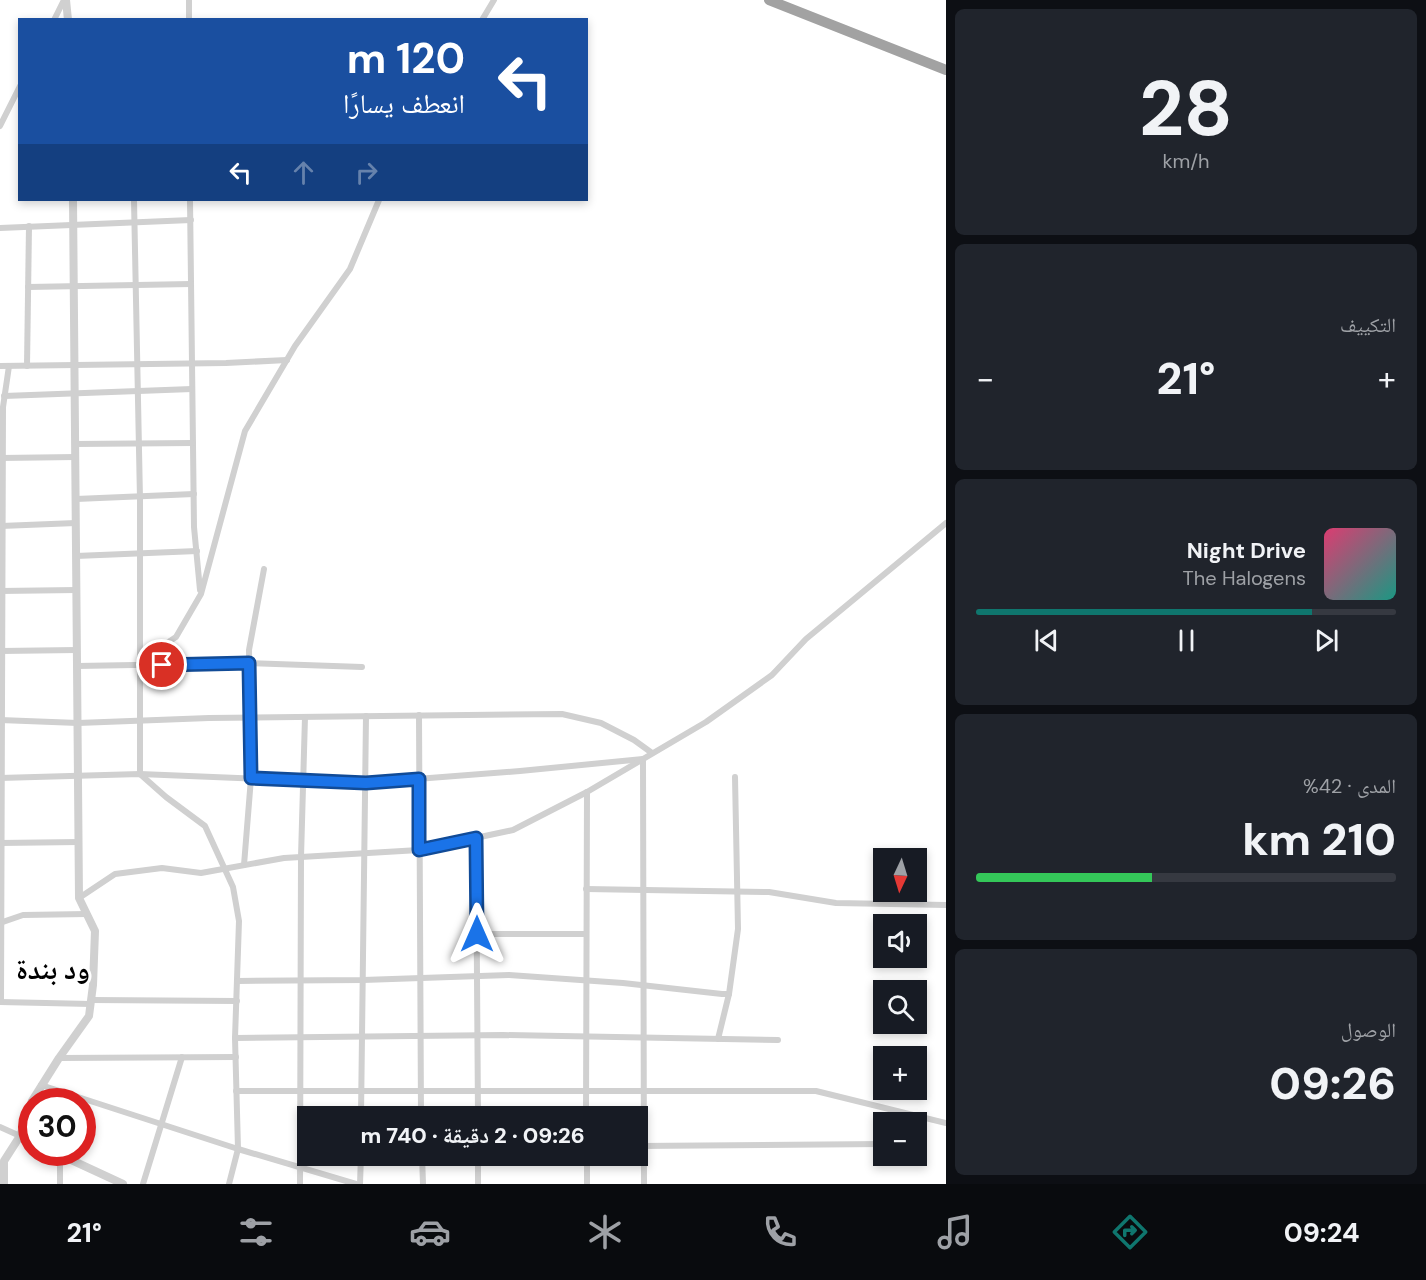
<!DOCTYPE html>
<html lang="ar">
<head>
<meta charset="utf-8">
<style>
	:root { --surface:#171b24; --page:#20242c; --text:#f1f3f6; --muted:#9ea1a6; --line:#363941; --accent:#0f766e }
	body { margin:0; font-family:"DM Sans","Noto Naskh Arabic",sans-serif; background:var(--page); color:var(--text); direction:rtl; height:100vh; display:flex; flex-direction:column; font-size:22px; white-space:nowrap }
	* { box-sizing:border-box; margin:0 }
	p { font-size:20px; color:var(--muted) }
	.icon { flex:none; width:33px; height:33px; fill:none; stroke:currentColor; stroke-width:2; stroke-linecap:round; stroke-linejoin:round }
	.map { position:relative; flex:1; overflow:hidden; direction:ltr }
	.side { display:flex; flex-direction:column; gap:9px; padding:9px; background:#0d0f14; width:480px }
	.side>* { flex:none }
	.top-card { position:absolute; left:18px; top:18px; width:570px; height:183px; border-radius:0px; box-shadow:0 3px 9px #0003; direction:rtl; background:#1a4fa0; color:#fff; overflow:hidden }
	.needle { width:39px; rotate:184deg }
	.fabs { position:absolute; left:873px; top:848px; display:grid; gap:12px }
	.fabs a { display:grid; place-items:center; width:54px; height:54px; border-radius:0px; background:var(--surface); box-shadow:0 3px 9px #0003; font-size:30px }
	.speed { position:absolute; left:18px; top:1088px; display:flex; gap:12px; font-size:30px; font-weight:700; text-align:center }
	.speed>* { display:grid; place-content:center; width:78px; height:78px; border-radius:50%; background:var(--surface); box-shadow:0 3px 9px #0003; line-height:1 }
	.speed .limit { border:9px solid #d22; background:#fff; color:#111 }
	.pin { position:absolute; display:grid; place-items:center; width:51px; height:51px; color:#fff; margin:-26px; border:3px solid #fff; border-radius:50%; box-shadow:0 2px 6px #0007 }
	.me { position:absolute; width:66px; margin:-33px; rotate:0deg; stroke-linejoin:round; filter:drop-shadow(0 0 4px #0008) }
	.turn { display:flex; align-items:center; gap:21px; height:126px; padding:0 24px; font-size:27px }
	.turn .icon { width:78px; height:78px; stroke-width:2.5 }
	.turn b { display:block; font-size:42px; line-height:51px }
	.lanes { display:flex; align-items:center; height:57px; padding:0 24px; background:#0003; justify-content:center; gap:30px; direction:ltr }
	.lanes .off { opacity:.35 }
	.big { font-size:45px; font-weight:800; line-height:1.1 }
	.side .tile { flex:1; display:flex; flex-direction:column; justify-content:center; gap:9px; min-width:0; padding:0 21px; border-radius:9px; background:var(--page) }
	.side .dial { align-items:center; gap:0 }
	.dial b { font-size:78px; line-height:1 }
	.song { display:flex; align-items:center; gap:18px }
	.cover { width:72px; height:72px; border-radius:9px; background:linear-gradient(135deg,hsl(340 70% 55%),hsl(170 70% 35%)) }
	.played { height:6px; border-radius:3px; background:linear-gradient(90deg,var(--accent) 80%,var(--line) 80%) }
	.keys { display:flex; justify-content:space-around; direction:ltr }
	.heat { display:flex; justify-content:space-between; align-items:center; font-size:33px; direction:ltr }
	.charge { height:9px; border-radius:4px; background:linear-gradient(90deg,#34c759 42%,var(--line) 0) }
	.trip { position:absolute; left:297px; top:1106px; width:351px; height:60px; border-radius:0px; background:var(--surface); box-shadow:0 3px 9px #0003; font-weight:800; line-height:60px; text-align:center; direction:rtl }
	.menu { display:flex; height:96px; justify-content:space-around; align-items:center; background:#090b0e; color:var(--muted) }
	.menu .icon { width:42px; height:42px }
	.menu .on { color:var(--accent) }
	.menu b { font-size:27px; color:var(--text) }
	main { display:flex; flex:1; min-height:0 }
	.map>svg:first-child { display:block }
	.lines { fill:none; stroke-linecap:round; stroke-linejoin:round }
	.minor { stroke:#d0d0d0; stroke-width:6 }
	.tertiary { stroke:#d0d0d0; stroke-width:8 }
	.trunk { stroke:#a2a2a2; stroke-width:10 }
	.route-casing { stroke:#114b97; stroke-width:15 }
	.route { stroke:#1a73e8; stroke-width:10 }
	.labels { text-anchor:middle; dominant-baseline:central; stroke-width:6; stroke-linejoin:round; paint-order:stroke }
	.town-label { font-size:28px; font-weight:bold; fill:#000; stroke:#fff }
</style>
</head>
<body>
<main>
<section class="side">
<div class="tile dial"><b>28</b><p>km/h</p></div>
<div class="tile"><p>التكييف</p>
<div class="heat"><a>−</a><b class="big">21°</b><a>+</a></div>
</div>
<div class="tile">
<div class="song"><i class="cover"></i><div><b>Night Drive</b><p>The Halogens</p></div></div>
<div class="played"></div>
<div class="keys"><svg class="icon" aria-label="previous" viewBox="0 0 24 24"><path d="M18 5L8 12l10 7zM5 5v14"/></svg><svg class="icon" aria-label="pause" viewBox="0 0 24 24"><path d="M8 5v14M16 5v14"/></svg><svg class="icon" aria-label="next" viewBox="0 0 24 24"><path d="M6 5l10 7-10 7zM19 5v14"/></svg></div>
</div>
<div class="tile"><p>المدى · 42%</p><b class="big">210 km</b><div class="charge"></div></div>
<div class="tile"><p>الوصول</p><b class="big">09:26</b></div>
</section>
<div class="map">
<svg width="946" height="1184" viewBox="0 0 946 1184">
	<rect width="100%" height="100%" fill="#fff"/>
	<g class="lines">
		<!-- minor -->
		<g class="minor">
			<polyline points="189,0 189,20"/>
			<polyline points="54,20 64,0"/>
			<polyline points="482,20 494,0"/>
			<polyline points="0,126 20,86"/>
			<polyline points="134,200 140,499 140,774 166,797 205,826 233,887 239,921 235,1038 238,1149 229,1184"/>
			<polyline points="190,200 194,527 200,590"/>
			<polyline points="0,228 191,220"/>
			<polyline points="28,287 191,284"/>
			<polyline points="0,366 226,363 287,360"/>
			<polyline points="27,366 29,226"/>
			<polyline points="4,396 192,389"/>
			<polyline points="75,444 193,443"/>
			<polyline points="1,458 76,457"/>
			<polyline points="76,499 194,494"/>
			<polyline points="1,526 76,523"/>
			<polyline points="76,556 197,551"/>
			<polyline points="0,591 77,590"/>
			<polyline points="1,651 77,650"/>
			<polyline points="140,661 176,637 201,594 245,431 295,346 350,269 379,200"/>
			<polyline points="77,666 249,663 362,667"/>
			<polyline points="419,715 421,1116"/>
			<polyline points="0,720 78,723 209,718 562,714 601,723 634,740 652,753"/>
			<polyline points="0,778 140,774 365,783 520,771 643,759 644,1184"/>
			<polyline points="476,838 478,1116"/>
			<polyline points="0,843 79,842"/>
			<polyline points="244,865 251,778 249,650 264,569"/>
			<polyline points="586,889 769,892 836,903 946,905"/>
			<polyline points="79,898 115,874 162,868 201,873 284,858 419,850 513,830 587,792 706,722 772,675 806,639 946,523"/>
			<polyline points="0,923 23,915 87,914"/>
			<polyline points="477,934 586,934"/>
			<polyline points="237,981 363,980 509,975 623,983 722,994 729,994"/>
			<polyline points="91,1000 237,1001"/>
			<polyline points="0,1002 91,1004"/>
			<polyline points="1,1002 3,407 9,366"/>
			<polyline points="235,1038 503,1035 778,1040"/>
			<polyline points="718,1039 729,994 738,929 735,777"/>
			<polyline points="59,1058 236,1057"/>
			<polyline points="41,1085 238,1149 356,1184"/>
			<polyline points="236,1091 816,1091 946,1123"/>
			<polyline points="361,1116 366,716"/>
			<polyline points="586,1116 587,792"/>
			<polyline points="0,1127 20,1136"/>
			<polyline points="638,1146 884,1144"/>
			<polyline points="60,1155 60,1184"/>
			<polyline points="422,1155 423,1184"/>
			<polyline points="478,1155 478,1184"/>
			<polyline points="587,1155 587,1184"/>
			<polyline points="143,1184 182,1057"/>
			<polyline points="300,1184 301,857 305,717"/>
			<polyline points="360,1184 361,1155"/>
		</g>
		<!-- tertiary -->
		<g class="tertiary">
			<polyline points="66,0 68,20"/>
			<polyline points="32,1101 59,1058 89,1016 93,985 95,931 79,898 73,200"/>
			<polyline points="32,1101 20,1136 32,1142"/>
			<polyline points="54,1152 123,1184"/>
			<polyline points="4,1184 4,1161 20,1136"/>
		</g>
		<!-- trunk -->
		<polyline class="trunk" points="769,0 946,70"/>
	</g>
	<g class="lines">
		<defs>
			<polyline id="route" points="162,665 249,663 251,778 366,783 419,779 419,850 476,838 477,934"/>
		</defs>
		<!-- route casing -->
		<use href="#route" class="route-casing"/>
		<!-- route -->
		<use href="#route" class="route"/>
	</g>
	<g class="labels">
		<!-- town labels -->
		<g class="town-label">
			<text x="53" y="969">ود بندة</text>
		</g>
	</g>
</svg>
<div class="fabs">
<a><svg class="needle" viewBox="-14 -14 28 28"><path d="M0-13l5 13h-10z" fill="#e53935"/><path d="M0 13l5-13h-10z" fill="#9ea1a6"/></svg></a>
<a><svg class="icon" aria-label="sound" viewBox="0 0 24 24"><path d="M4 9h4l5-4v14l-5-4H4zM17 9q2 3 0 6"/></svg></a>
<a><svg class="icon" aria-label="search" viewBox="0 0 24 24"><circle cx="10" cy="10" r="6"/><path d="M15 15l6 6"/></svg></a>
<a>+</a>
<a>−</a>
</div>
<div class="speed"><div class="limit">30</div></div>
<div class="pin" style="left:162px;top:665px;background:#d93025"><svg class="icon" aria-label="arrive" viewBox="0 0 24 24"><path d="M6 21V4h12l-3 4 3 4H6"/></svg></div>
<svg class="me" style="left:477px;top:934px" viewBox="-20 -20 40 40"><path d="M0-17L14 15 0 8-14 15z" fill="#1a73e8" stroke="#fff" stroke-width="4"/></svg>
<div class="trip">09:26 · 2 دقيقة · 740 m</div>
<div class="top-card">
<div class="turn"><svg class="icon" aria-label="left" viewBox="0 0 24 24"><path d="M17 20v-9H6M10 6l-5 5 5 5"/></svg><div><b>120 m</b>انعطف يسارًا</div></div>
<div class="lanes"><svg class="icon" aria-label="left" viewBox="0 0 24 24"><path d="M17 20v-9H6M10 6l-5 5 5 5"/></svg><svg class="icon off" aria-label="ahead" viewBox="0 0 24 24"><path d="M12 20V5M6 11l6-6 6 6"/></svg><svg class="icon off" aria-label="right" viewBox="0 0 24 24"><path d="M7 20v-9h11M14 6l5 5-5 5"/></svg></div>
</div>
</div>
</main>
<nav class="menu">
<b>09:24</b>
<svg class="icon on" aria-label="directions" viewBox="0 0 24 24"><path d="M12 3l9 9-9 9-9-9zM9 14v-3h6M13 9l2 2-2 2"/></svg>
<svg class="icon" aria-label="music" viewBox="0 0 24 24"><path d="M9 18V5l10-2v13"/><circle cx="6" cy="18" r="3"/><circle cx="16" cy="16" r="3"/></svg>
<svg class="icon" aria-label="phone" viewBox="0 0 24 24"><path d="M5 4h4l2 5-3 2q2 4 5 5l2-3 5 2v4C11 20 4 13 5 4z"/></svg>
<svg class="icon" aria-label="climate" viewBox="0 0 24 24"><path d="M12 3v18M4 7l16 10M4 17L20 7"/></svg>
<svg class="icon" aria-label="car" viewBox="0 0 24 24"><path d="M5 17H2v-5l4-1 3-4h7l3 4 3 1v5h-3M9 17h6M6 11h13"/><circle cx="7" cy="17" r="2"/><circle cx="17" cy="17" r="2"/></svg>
<svg class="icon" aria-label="filters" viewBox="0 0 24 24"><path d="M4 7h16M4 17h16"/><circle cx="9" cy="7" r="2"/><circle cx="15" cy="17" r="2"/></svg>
<b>21°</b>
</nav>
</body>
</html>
